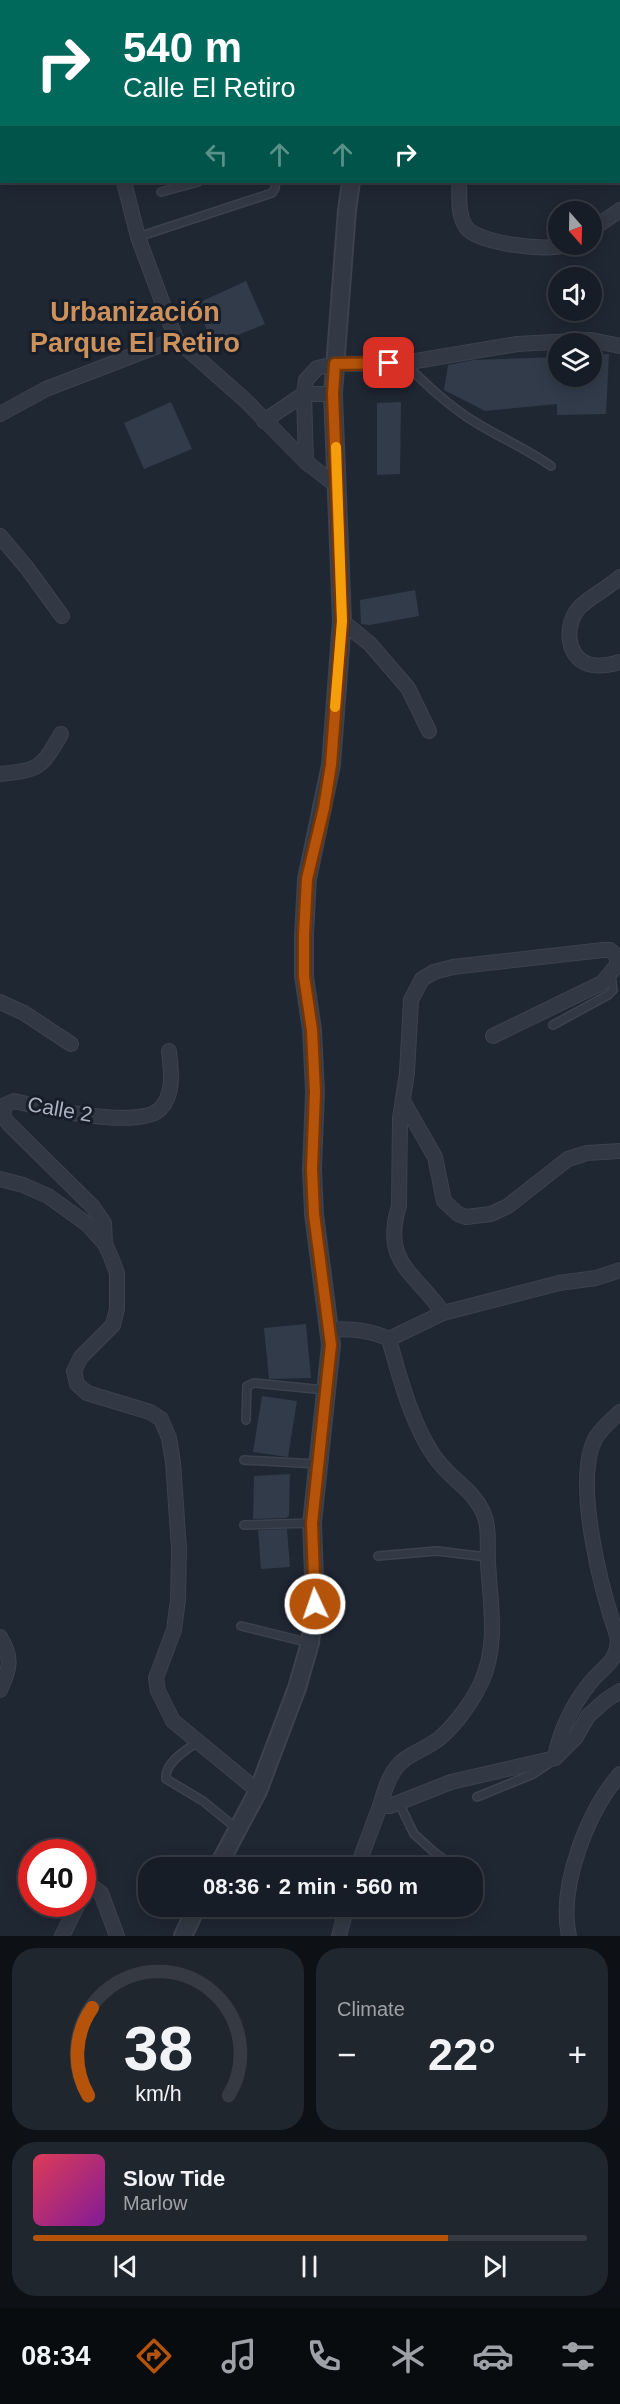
<!DOCTYPE html>
<html lang="en">
<head>
<meta charset="utf-8">
<style>
	:root { --surface:#171d26; --page:#20262e; --text:#f1f3f6; --muted:#9ea2a7; --line:#363b43; --accent:#b45309 }
	body { margin:0; font-family:Arial,sans-serif; background:var(--page); color:var(--text); height:100vh; display:flex; flex-direction:column; font-size:22px; white-space:nowrap }
	* { box-sizing:border-box; margin:0 }
	p { font-size:20px; color:var(--muted) }
	.icon { flex:none; width:33px; height:33px; fill:none; stroke:currentColor; stroke-width:2; stroke-linecap:round; stroke-linejoin:round }
	.map { position:relative; height:1936px; overflow:hidden }
	.panel { display:flex; flex-direction:column; gap:12px; padding:12px; background:#0d1015; flex:1 }
	.panel>* { flex:none }
	.hud { position:absolute; left:0px; top:0px; width:621px; height:183px; box-shadow:0 3px 15px #0003,0 0 0 2px var(--line); background:#00695c; color:#fff; overflow:hidden }
	.needle { width:39px; rotate:160deg }
	.controls { position:absolute; left:548px; top:201px; display:grid; gap:12px }
	.controls a { display:grid; place-items:center; width:54px; height:54px; border-radius:50%; background:var(--surface); box-shadow:0 3px 15px #0003,0 0 0 2px var(--line); font-size:30px }
	.speed { position:absolute; left:18px; top:1839px; display:flex; gap:12px; font-size:30px; font-weight:700; text-align:center }
	.speed>* { display:grid; place-content:center; width:78px; height:78px; border-radius:50%; background:var(--surface); box-shadow:0 3px 15px #0003,0 0 0 2px var(--line); line-height:1 }
	.speed .limit { border:9px solid #d22; background:#fff; color:#111 }
	.pin { position:absolute; display:grid; place-items:center; width:51px; height:51px; color:#fff; margin:-26px; border-radius:12px; box-shadow:0 3px 9px #0006 }
	.me { position:absolute; width:66px; margin:-33px; rotate:357deg; stroke-linejoin:round; filter:drop-shadow(0 0 4px #0008) }
	.turn { display:flex; align-items:center; gap:21px; height:126px; padding:0 24px; font-size:27px }
	.turn .icon { width:78px; height:78px; stroke-width:2.5 }
	.turn b { display:block; font-size:42px; line-height:51px }
	.lanes { display:flex; align-items:center; height:57px; padding:0 24px; background:#0003; justify-content:center; gap:30px; direction:ltr }
	.lanes .off { opacity:.35 }
	.big { font-size:45px; font-weight:800; line-height:1.1 }
	.panel .card { flex:1; display:flex; flex-direction:column; justify-content:center; gap:9px; min-width:0; padding:0 21px; border-radius:24px; background:var(--page) }
	.panel .dial { align-items:center; gap:0 }
	.dial svg { height:156px; overflow:visible; fill:none; stroke:var(--line); stroke-width:7; stroke-linecap:round; text-anchor:middle }
	.dial text { fill:var(--text); stroke:none }
	.song { display:flex; align-items:center; gap:18px }
	.cover { width:72px; height:72px; border-radius:9px; background:linear-gradient(135deg,hsl(350 70% 55%),hsl(290 70% 35%)) }
	.played { height:6px; border-radius:3px; background:linear-gradient(90deg,var(--accent) 75%,var(--line) 75%) }
	.keys { display:flex; justify-content:space-around; direction:ltr }
	.heat { display:flex; justify-content:space-between; align-items:center; font-size:33px; direction:ltr }
	.panel .tiles { flex:1; display:grid; gap:12px; grid-template-columns:1fr 1fr }
	.card:last-child { grid-column:span 2 }
	.trip { position:absolute; left:138px; top:1857px; width:345px; height:60px; border-radius:24px; background:var(--surface); box-shadow:0 3px 15px #0003,0 0 0 2px var(--line); font-weight:800; line-height:60px; text-align:center }
	.tab-bar { display:flex; height:96px; justify-content:space-around; align-items:center; background:#090c0f; color:var(--muted) }
	.tab-bar .icon { width:42px; height:42px }
	.tab-bar .on { color:var(--accent) }
	.tab-bar b { font-size:27px; color:var(--text) }
	.map>svg:first-child { display:block }
	.building { fill:#313b4a }
	.lines { fill:none; stroke-linecap:round; stroke-linejoin:round }
	.service-casing { stroke:#3c424e; stroke-width:10 }
	.minor-casing { stroke:#3c424e; stroke-width:16 }
	.tertiary-casing { stroke:#3c424e; stroke-width:20 }
	.service { stroke:#323944; stroke-width:7 }
	.minor { stroke:#323944; stroke-width:14 }
	.tertiary { stroke:#323944; stroke-width:16 }
	.route-casing { stroke:#753606; stroke-width:15 }
	.route { stroke:#b45309; stroke-width:10 }
	.slow { stroke:#f59e0b; stroke-width:10 }
	.labels { text-anchor:middle; dominant-baseline:central; stroke-width:6; stroke-linejoin:round; paint-order:stroke }
	.street-label { font-size:21px; fill:#acb3c2; stroke:#181e29 }
	.district-label { font-size:27px; font-weight:bold; fill:#cd925c; stroke:#181e29 }
</style>
</head>
<body>
<div class="map">
<svg width="620" height="1936" viewBox="0 0 620 1936">
	<rect width="100%" height="100%" fill="#1f2733"/>
	<!-- building -->
	<g class="building">
		<polygon points="246,281 265,324 213,345 196,304"/>
		<polygon points="609,354 606,414 557,415 557,404 485,411 444,390 448,365 474,360 558,357 558,376 591,376 591,355"/>
		<polygon points="171,402 192,449 144,469 124,423"/>
		<polygon points="401,402 400,474 377,475 377,403"/>
		<polygon points="415,590 419,616 370,625 361,624 360,600"/>
		<polygon points="306,1324 311,1378 269,1379 264,1328"/>
		<polygon points="262,1396 297,1401 288,1457 253,1452"/>
		<polygon points="290,1474 289,1516 286,1518 253,1519 254,1476"/>
		<polygon points="287,1529 290,1567 261,1569 258,1530"/>
	</g>
	<g class="lines">
		<defs>
			<g id="service">
				<polyline points="238,2 238,0"/>
				<polyline points="161,192 198,182"/>
				<polyline points="138,237 272,193 275,188 276,182"/>
				<path d="M404,363C424,382 443,401 467,417C494,435 524,447 551,466"/>
				<polyline points="553,1025 608,995 613,990 611,974"/>
				<polyline points="246,1420 247,1386 254,1383 325,1390"/>
				<polyline points="244,1460 317,1464"/>
				<polyline points="244,1525 312,1523"/>
				<polyline points="378,1556 437,1551 487,1557"/>
				<polyline points="241,1626 310,1643"/>
				<path d="M198,1742C186,1750 164,1763 166,1779L203,1801L236,1828"/>
				<polyline points="477,1797 533,1774 548,1764"/>
				<polyline points="399,1803 414,1834 434,1852 455,1868"/>
			</g>
			<g id="minor">
				<polyline points="95,2 95,0"/>
				<polyline points="423,2 423,0"/>
				<polyline points="0,15 0,49"/>
				<polyline points="124,182 138,237 176,339 245,400 306,462 337,486"/>
				<path d="M459,182C460,196 457,214 466,227C476,243 550,253 568,244"/>
				<polyline points="591,230 620,210"/>
				<polyline points="0,414 46,389 176,339"/>
				<polyline points="264,421 304,394 333,394"/>
				<polyline points="306,462 304,394 306,380 317,368 335,364 404,363 517,344 591,340 620,346"/>
				<polyline points="0,536 27,568 62,616"/>
				<path d="M620,577C608,588 588,598 579,608C565,623 565,656 588,664C597,667 610,665 620,662"/>
				<polyline points="342,621 370,644 408,688 429,731"/>
				<path d="M0,774C39,770 41,769 61,734"/>
				<polyline points="0,1002 24,1013 71,1044"/>
				<polyline points="403,1101 435,1157 444,1201 458,1214 466,1217 491,1214 508,1206 568,1159 587,1153 620,1151"/>
				<polyline points="0,1179 23,1185 48,1196 87,1224 105,1244 111,1257 117,1273 117,1309 113,1325 81,1357 74,1371 77,1384 87,1393 150,1412 161,1419 169,1438 173,1462 179,1549 178,1600 174,1630 156,1678 158,1691 173,1721 258,1791"/>
				<path d="M105,1244L104,1223L93,1207L9,1124L3,1116L5,1105L14,1101C42,1108 139,1130 160,1109C175,1094 171,1070 169,1051"/>
				<path d="M443,1313C416,1273 381,1263 399,1206L400,1118L407,1073L411,1000L422,979L434,972L453,967L603,950H610L617,956V965L602,983L493,1036"/>
				<path d="M331,1329C351,1329 371,1330 389,1339C399,1376 414,1431 438,1461C453,1481 472,1489 483,1512C490,1527 487,1545 488,1562C490,1603 499,1644 481,1683C472,1702 456,1724 440,1738C430,1746 417,1751 405,1759C390,1770 385,1789 380,1806H390L451,1782L555,1758L576,1737L588,1716L606,1700L620,1691"/>
				<polyline points="389,1339 443,1313 559,1283 596,1278 620,1270"/>
				<path d="M0,1637C13,1658 10,1669 0,1690"/>
				<path d="M555,1758C559,1732 573,1704 590,1683C604,1665 617,1664 618,1638C602,1593 573,1483 595,1439C601,1429 611,1420 620,1412"/>
				<polyline points="357,1868 380,1806"/>
				<polyline points="82,1893 84,1890 94,1888 101,1893 117,1936"/>
				<polyline points="62,1936 78,1904"/>
				<polyline points="339,1936 347,1906"/>
				<path d="M569,1936C558,1886 588,1811 620,1774"/>
			</g>
			<g id="tertiary">
				<polyline points="366,0 366,2"/>
				<polyline points="217,1868 258,1791 297,1688 310,1643 315,1604 312,1523 331,1345 314,1214 312,1169 315,1092 312,1030 304,976 304,935 307,879 331,765 342,621 333,394 347,210 351,182"/>
				<polyline points="183,1936 197,1906"/>
			</g>
		</defs>
		<!-- service casing -->
		<use href="#service" class="service-casing"/>
		<!-- minor casing -->
		<use href="#minor" class="minor-casing"/>
		<!-- tertiary casing -->
		<use href="#tertiary" class="tertiary-casing"/>
		<!-- service -->
		<use href="#service" class="service"/>
		<!-- minor -->
		<use href="#minor" class="minor"/>
		<!-- tertiary -->
		<use href="#tertiary" class="tertiary"/>
	</g>
	<g class="lines">
		<defs>
			<polyline id="route" points="315,1604 312,1523 331,1345 314,1214 312,1169 315,1092 312,1030 304,976 304,935 307,879 324,808 331,765 342,621 333,394 335,364 389,363"/>
		</defs>
		<!-- route casing -->
		<use href="#route" class="route-casing"/>
		<!-- route -->
		<use href="#route" class="route"/>
		<!-- slow -->
		<polyline class="slow" points="335,707 342,621 336,447"/>
	</g>
	<g class="labels">
		<!-- street labels -->
		<g class="street-label">
			<text transform="translate(60 1109) rotate(10)">Calle 2</text>
		</g>
		<!-- district labels -->
		<g class="district-label">
			<text x="135" y="312">Urbanización<tspan x="135" dy="31">Parque El Retiro</tspan></text>
		</g>
	</g>
</svg>
<div class="controls">
<a><svg class="needle" viewBox="-14 -14 28 28"><path d="M0-13l5 13h-10z" fill="#e53935"/><path d="M0 13l5-13h-10z" fill="#9ea2a7"/></svg></a>
<a><svg class="icon" aria-label="sound" viewBox="0 0 24 24"><path d="M4 9h4l5-4v14l-5-4H4zM17 9q2 3 0 6"/></svg></a>
<a><svg class="icon" aria-label="layers" viewBox="0 0 24 24"><path d="M12 4l9 5-9 5-9-5zM3 14l9 5 9-5"/></svg></a>
</div>
<div class="speed"><div class="limit">40</div></div>
<div class="pin" style="left:389px;top:363px;background:#d93025"><svg class="icon" aria-label="arrive" viewBox="0 0 24 24"><path d="M6 21V4h12l-3 4 3 4H6"/></svg></div>
<svg class="me" style="left:315px;top:1604px" viewBox="-20 -20 40 40"><circle r="17" fill="#b45309" stroke="#fff" stroke-width="3"/><path d="M0-11L8 9 0 5-8 9z" fill="#fff"/></svg>
<div class="trip">08:36 · 2 min · 560 m</div>
<div class="hud">
<div class="turn"><svg class="icon" aria-label="right" viewBox="0 0 24 24"><path d="M7 20v-9h11M14 6l5 5-5 5"/></svg><div><b>540 m</b>Calle El Retiro</div></div>
<div class="lanes"><svg class="icon off" aria-label="left" viewBox="0 0 24 24"><path d="M17 20v-9H6M10 6l-5 5 5 5"/></svg><svg class="icon off" aria-label="ahead" viewBox="0 0 24 24"><path d="M12 20V5M6 11l6-6 6 6"/></svg><svg class="icon off" aria-label="ahead" viewBox="0 0 24 24"><path d="M12 20V5M6 11l6-6 6 6"/></svg><svg class="icon" aria-label="right" viewBox="0 0 24 24"><path d="M7 20v-9h11M14 6l5 5-5 5"/></svg></div>
</div>
</div>
<section class="panel">
<div class="tiles">
<div class="card dial"><svg viewBox="0 0 100 80">
<path d="M14 69A42 42 0 1 1 86 69"/>
<path d="M14 69A42 42 0 0 1 16 24" stroke="#b45309"/>
<text x="50" y="56" font-size="32" font-weight="700">38</text>
<text x="50" y="72" font-size="11">km/h</text>
</svg></div>
<div class="card"><p>Climate</p>
<div class="heat"><a>−</a><b class="big">22°</b><a>+</a></div>
</div>
<div class="card">
<div class="song"><i class="cover"></i><div><b>Slow Tide</b><p>Marlow</p></div></div>
<div class="played"></div>
<div class="keys"><svg class="icon" aria-label="previous" viewBox="0 0 24 24"><path d="M18 5L8 12l10 7zM5 5v14"/></svg><svg class="icon" aria-label="pause" viewBox="0 0 24 24"><path d="M8 5v14M16 5v14"/></svg><svg class="icon" aria-label="next" viewBox="0 0 24 24"><path d="M6 5l10 7-10 7zM19 5v14"/></svg></div>
</div>
</div>
</section>
<nav class="tab-bar">
<b>08:34</b>
<svg class="icon on" aria-label="directions" viewBox="0 0 24 24"><path d="M12 3l9 9-9 9-9-9zM9 14v-3h6M13 9l2 2-2 2"/></svg>
<svg class="icon" aria-label="music" viewBox="0 0 24 24"><path d="M9 18V5l10-2v13"/><circle cx="6" cy="18" r="3"/><circle cx="16" cy="16" r="3"/></svg>
<svg class="icon" aria-label="phone" viewBox="0 0 24 24"><path d="M5 4h4l2 5-3 2q2 4 5 5l2-3 5 2v4C11 20 4 13 5 4z"/></svg>
<svg class="icon" aria-label="climate" viewBox="0 0 24 24"><path d="M12 3v18M4 7l16 10M4 17L20 7"/></svg>
<svg class="icon" aria-label="car" viewBox="0 0 24 24"><path d="M5 17H2v-5l4-1 3-4h7l3 4 3 1v5h-3M9 17h6M6 11h13"/><circle cx="7" cy="17" r="2"/><circle cx="17" cy="17" r="2"/></svg>
<svg class="icon" aria-label="filters" viewBox="0 0 24 24"><path d="M4 7h16M4 17h16"/><circle cx="9" cy="7" r="2"/><circle cx="15" cy="17" r="2"/></svg>
</nav>
</body>
</html>
